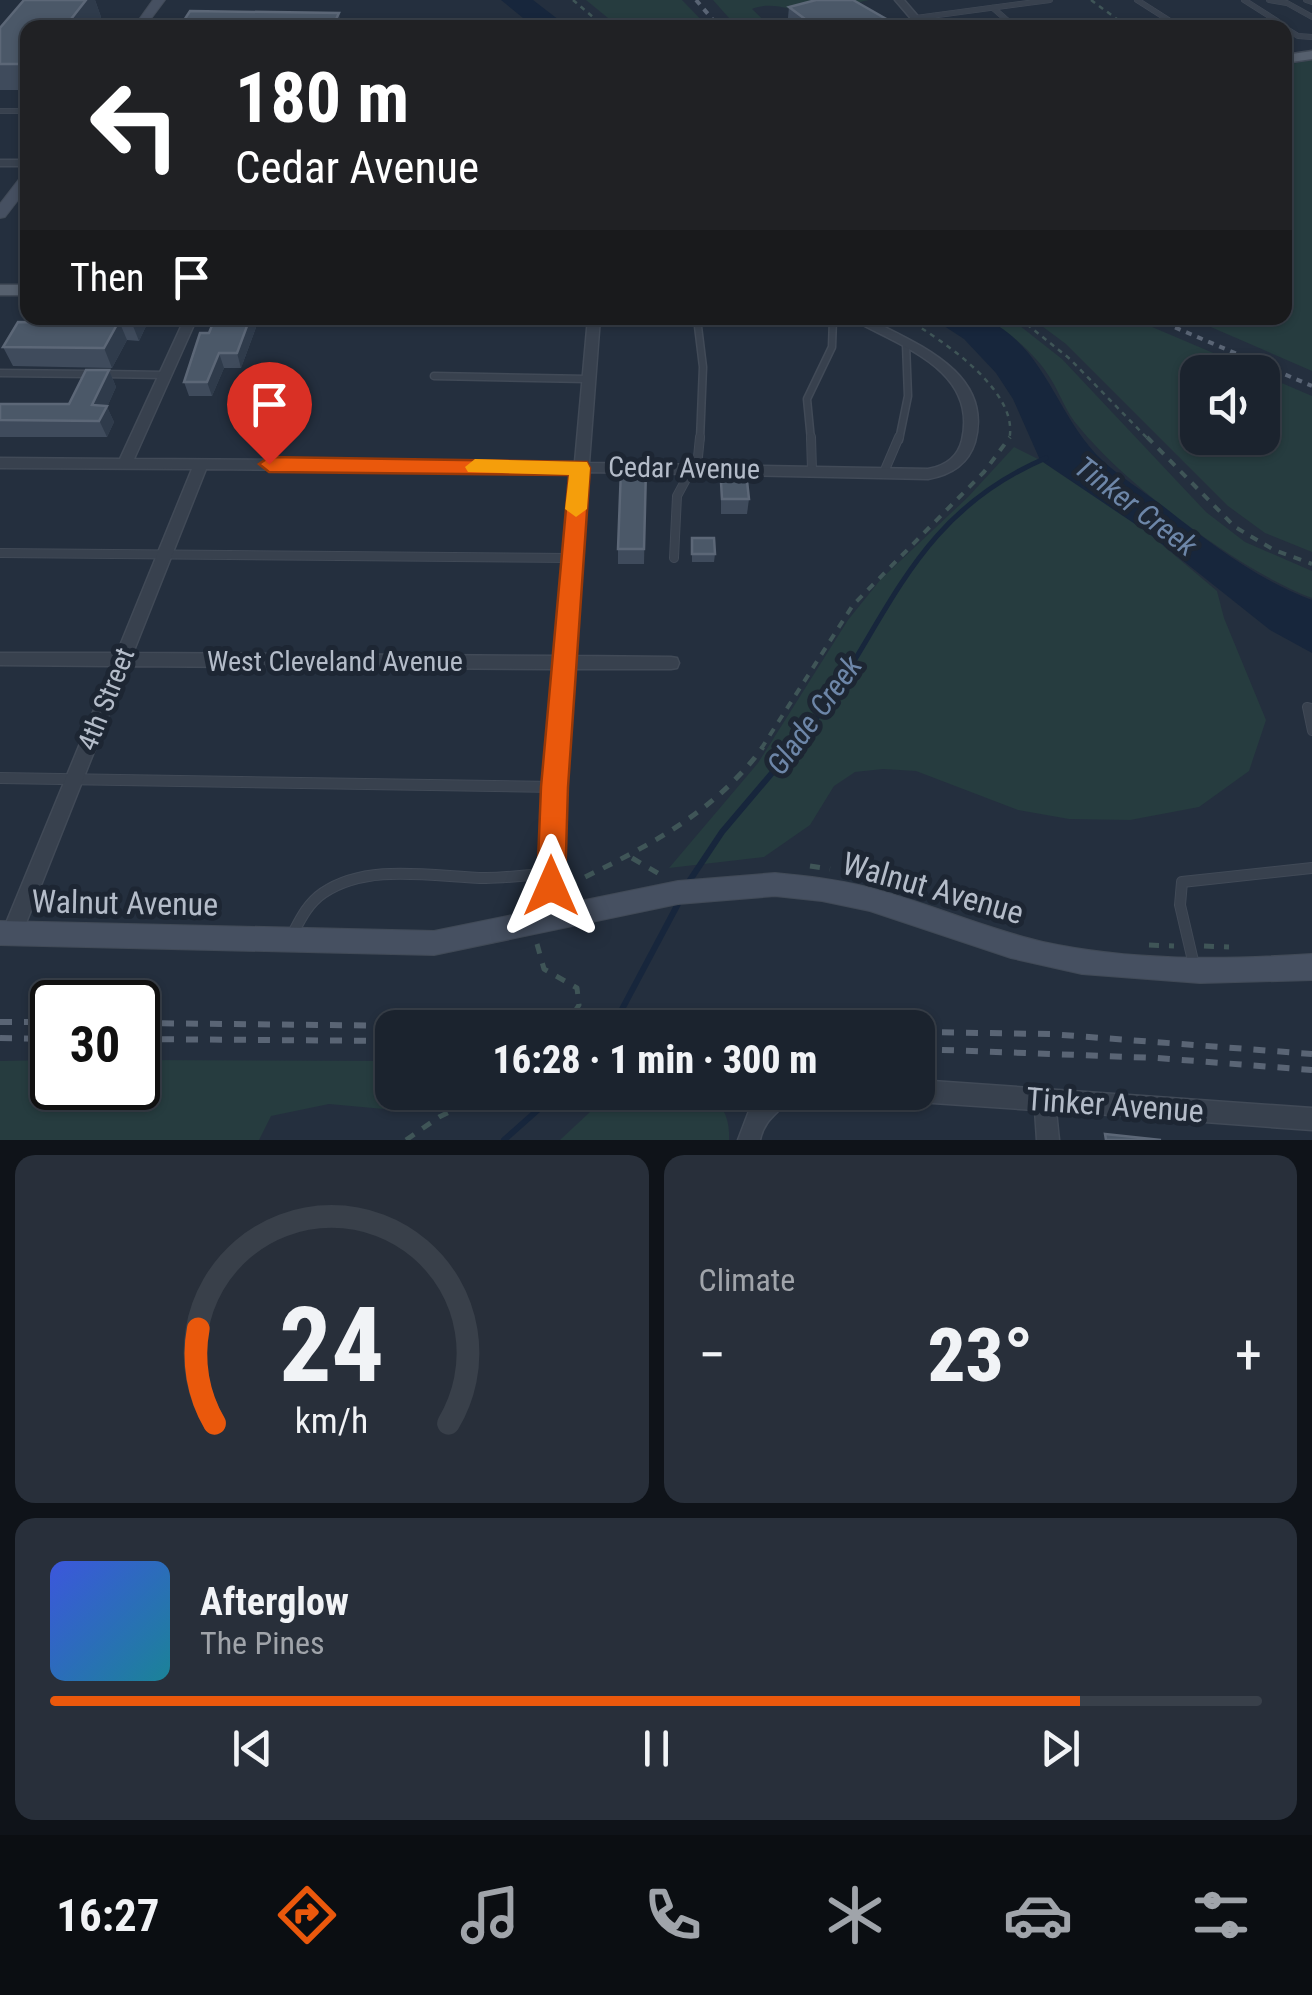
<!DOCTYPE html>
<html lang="en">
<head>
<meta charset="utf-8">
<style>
	:root { --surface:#1b232e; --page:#282f3a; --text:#f1f3f6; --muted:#a0a4aa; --line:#39404a; --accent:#ea580c }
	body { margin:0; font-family:"Roboto Condensed",sans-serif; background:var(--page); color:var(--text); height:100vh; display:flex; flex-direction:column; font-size:38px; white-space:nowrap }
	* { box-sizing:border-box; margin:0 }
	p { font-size:32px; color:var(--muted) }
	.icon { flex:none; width:55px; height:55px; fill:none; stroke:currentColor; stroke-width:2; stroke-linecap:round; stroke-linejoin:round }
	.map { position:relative; height:1140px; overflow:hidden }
	.side { display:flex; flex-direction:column; gap:15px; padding:15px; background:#0f1319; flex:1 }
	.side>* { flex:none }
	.top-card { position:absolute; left:20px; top:20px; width:1272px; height:305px; border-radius:20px; box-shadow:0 2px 8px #0004,0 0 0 2px var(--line); background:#202124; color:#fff; overflow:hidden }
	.fabs { position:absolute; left:1180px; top:355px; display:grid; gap:20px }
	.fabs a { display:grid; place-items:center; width:100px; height:100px; border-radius:20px; background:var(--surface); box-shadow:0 2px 8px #0004,0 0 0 2px var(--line); font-size:50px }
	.speed { position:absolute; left:30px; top:980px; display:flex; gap:20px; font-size:50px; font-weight:700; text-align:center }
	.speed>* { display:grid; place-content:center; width:130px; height:130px; border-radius:50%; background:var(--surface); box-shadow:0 2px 8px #0004,0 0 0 2px var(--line); line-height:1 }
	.speed .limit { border:5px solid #111; border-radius:15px; background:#fff; color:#111 }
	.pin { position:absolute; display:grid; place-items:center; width:85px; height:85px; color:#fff; margin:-102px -42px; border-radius:50% 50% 50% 0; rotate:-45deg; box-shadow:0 0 10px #0007 }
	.pin .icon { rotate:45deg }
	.me { position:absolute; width:110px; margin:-55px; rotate:0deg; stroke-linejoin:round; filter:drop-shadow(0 0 8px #0008) }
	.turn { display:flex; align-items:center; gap:35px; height:210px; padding:0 50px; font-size:45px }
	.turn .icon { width:130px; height:130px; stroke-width:2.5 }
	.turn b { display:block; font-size:70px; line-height:85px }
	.then { display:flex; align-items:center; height:95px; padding:0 50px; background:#0003; gap:20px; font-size:38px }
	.big { font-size:75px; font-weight:800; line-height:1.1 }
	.side .widget { flex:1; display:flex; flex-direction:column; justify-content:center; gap:15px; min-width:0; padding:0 35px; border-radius:20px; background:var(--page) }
	.side .dial { align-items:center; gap:0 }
	.dial svg { height:260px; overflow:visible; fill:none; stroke:var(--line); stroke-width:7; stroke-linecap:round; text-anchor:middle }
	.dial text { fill:var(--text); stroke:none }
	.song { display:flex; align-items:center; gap:30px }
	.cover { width:120px; height:120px; border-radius:15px; background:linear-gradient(135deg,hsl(230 70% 55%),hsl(190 70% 35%)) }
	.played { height:10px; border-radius:5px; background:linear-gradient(90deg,var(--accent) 85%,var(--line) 85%) }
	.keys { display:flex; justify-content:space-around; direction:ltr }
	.heat { display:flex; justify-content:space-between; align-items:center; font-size:55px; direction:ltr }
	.side .tiles { flex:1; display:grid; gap:15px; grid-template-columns:1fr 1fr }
	.widget:last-child { grid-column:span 2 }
	.trip { position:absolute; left:375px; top:1010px; width:560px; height:100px; border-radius:20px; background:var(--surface); box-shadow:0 2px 8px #0004,0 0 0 2px var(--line); font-weight:800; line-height:100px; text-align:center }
	.dock { display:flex; height:160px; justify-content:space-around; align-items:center; background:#0b0e12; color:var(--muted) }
	.dock .icon { width:70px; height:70px }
	.dock .current { color:var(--accent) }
	.dock b { font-size:45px; color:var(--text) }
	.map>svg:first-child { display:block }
	.green { fill:#263c3f }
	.water { fill:#17263c }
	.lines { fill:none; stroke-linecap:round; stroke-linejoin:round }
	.stream-far1 { stroke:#17263c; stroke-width:5 }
	.stream { stroke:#17263c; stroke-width:6 }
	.lane-far3-casing { stroke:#414a57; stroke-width:6 }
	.lane-far2-casing { stroke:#414a57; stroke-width:9 }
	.lane-far1-casing { stroke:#414a57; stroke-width:10 }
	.lane-casing { stroke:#414a57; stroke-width:12 }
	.street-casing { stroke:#414a57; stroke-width:3 }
	.secondary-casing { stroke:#414a57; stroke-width:2 }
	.primary-casing { stroke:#414a57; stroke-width:3 }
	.path-far2 { stroke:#3f5557; stroke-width:2.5; stroke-dasharray:5 5; stroke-linecap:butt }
	.path-far1 { stroke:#3f5557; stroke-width:4; stroke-dasharray:8 8; stroke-linecap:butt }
	.path { stroke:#3f5557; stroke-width:5; stroke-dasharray:10 10; stroke-linecap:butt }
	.lane-far3 { stroke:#38414e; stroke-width:5 }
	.lane-far2 { stroke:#38414e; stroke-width:6 }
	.lane-far1 { stroke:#38414e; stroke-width:8 }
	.lane { stroke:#38414e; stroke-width:10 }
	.street { fill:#38414e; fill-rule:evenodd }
	.secondary { fill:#465061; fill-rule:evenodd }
	.primary { fill:#56606e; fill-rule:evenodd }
	.rail-far1 { stroke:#5a6575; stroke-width:4; stroke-dasharray:6 6; stroke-linecap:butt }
	.rail { stroke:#5a6575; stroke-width:6; stroke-dasharray:12 12; stroke-linecap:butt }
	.wall { fill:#3f4b5c }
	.shaded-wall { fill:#2f3b4b }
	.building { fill:#4b5868; stroke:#5c6777; stroke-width:2.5 }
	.route { fill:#ea580c; stroke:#983908; stroke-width:2.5 }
	.slow { fill:#f59e0b }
	.labels { text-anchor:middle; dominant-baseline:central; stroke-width:10; stroke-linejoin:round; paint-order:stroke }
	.street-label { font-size:28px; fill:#b4bcc9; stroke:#1d2633 }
	.water-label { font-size:30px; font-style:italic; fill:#6d86a8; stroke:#1d2633 }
	.near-street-label { font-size:32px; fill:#b4bcc9; stroke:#1d2633 }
</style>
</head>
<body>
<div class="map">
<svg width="1312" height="1140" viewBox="0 0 1312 1140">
	<rect width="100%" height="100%" fill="#242f3e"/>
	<!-- green -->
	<g class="green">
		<polygon points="586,0 682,0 708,27 619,27"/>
		<path d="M713,0H869C851,4 832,9 814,11C792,13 775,0 752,9L772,28L737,27Z"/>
		<polygon points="1312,60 1312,371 1190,318 1285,318 1285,65"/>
		<path d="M986,318H1010L1062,359L1206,512L1245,542L1312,571V598C1240,571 1127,486 1079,427C1067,414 1061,396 1052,381C1036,354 1012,335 986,318Z"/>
		<polygon points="1031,318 1131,318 1258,372 1198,372 1198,438 1262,438 1263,375 1312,396 1312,552 1265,533 1228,506 1066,344"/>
		<polygon points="1014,447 1040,460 1147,532 1217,591 1224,618 1266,720 1249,771 1199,807 1130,820 1069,819 1018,810 916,771 883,769 855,772 834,786 810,825 764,857 669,868 758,763 848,620 881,579 968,497"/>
		<polygon points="52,1060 52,1088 138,1088 138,1060 392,1061 392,1092 432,1093 384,1109 329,1104 271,1116 259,1140 0,1140 0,1061"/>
		<path d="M620,1093H709C724,1106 730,1120 729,1140H560L605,1098Z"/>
	</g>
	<!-- water -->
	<g class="water">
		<polygon points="501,0 533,0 568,27 534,27"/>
		<path d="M932,318C947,317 972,313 985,319C1045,345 1057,418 1102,460C1120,477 1143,491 1163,506C1210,543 1256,579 1312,600V653L1270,630L1147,532L1040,460L1013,399L996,373L964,339Z"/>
	</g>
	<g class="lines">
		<!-- stream-far1 -->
		<path class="stream-far1" d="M792,749C885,642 900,520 1046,458"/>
		<!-- stream -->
		<g class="stream">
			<polyline points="688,883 722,832 794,747"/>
			<polyline points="612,1028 679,902"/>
			<polyline points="504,1140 558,1092"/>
		</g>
		<defs>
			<g id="lane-far3">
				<polyline points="1137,0 1181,28"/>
				<polyline points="1244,0 1277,21"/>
				<polyline points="1269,0 1287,3 1312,17"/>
				<polyline points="1306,0 1312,2"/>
				<polyline points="993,8 1016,28"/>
				<polyline points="916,18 1050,0"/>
				<polyline points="1285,28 1298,36 1312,37"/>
				<polyline points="0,111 28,111"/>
			</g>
			<g id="lane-far2">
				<polyline points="697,318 703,367 700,440"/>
				<polyline points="0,373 90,374"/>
				<polyline points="104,374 164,375"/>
				<polyline points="434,376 587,379"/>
				<polyline points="811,440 807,399 832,347 833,318"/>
				<polyline points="899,440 908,396 906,344"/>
			</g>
			<g id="lane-far1">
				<polyline points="811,437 812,470"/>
				<polyline points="884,472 899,437"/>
				<polyline points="0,553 571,558"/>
				<polyline points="674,558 677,496 698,457 700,437"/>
				<polyline points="1312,708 1307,707 1312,731"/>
			</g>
			<g id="lane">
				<polyline points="0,778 554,787"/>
				<path d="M291,937C300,920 307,904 323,893C368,862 435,877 486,878C507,878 528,875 549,873"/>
				<polyline points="1194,965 1180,905 1182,882 1312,868"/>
			</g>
			<g id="street">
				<polygon points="895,0 904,0 928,28 919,28"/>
				<rect x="0" y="160" width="28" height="6"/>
				<path d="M185,318H197L134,459L575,462L588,318H600L589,463L928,469C945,466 958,457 962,440C978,371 903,347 855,321L853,318H867C916,344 994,372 975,442C968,465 950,475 928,479L588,472L574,656L671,657L677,658L679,663L677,668L671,669H573L558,873L567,917L564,923L557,926L550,923L540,873L557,669L128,666L22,933L19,939L12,942L5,939L2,933L112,666L0,665V653H117L192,469L0,468V458L120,459ZM206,469L574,472L558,656L133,653Z"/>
				<polygon points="918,1080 1312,1108 1312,1130 1056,1111 1059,1140 1037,1140 1035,1110 918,1102 911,1098 908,1092 918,1092"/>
				<path d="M765,1092H793C784,1112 765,1115 760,1140H738L749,1111Z"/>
			</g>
			<g id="secondary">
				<polygon points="153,0 165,0 144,28 133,28"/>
				<polygon points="28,173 28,187 5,217 0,218 0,204 23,174"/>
				<path d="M775,873C806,876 836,879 867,887C926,902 983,928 1043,942C1131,961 1223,960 1312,954V980L1200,983L1082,974L1011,958L870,911L822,901L775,896L678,904L434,955L0,945V921L434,931L678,881Z"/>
			</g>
			<g id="primary">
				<polygon points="1312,51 1312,59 1285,63 1285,55"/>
				<rect x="0" y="285" width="28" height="10"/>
			</g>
		</defs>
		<!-- lane-far3 casing -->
		<use href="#lane-far3" class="lane-far3-casing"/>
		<!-- lane-far2 casing -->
		<use href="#lane-far2" class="lane-far2-casing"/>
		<!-- lane-far1 casing -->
		<use href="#lane-far1" class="lane-far1-casing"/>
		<!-- lane casing -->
		<use href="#lane" class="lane-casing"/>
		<!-- street casing -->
		<use href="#street" class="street-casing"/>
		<!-- secondary casing -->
		<use href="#secondary" class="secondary-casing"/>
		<!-- primary casing -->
		<use href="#primary" class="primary-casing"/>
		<!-- path-far2 -->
		<g class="path-far2">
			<polyline points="573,0 606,28"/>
			<polyline points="1091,0 1129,28"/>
			<path d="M905,318C940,339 1021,391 1009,440"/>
			<polyline points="1019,318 1070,359 1149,440"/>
		</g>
		<!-- path-far1 -->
		<g class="path-far1">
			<polyline points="1147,437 1235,527 1274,550 1312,564"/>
			<polyline points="761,749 853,605 984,472 1010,437"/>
		</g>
		<!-- path -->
		<g class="path">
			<polyline points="632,858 661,875"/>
			<polyline points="810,866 830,869"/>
			<path d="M567,886C642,849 712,816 763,747"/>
			<polyline points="537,944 544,969 577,988 579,1005 564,1028"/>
			<polyline points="1149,945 1174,946"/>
			<polyline points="1204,946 1229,947"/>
			<polyline points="406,1140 439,1117 491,1092"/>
		</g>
		<!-- lane-far3 -->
		<use href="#lane-far3" class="lane-far3"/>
		<!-- lane-far2 -->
		<use href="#lane-far2" class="lane-far2"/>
		<!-- lane-far1 -->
		<use href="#lane-far1" class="lane-far1"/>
		<!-- lane -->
		<use href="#lane" class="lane"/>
		<!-- street -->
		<use href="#street" class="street"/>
		<!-- secondary -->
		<use href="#secondary" class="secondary"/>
		<!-- primary -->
		<use href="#primary" class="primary"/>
		<!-- rail-far1 -->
		<g class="rail-far1">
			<polyline points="696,0 720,28"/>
			<polyline points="1153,318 1312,386"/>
		</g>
		<!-- rail -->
		<g class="rail">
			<polyline points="0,1022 52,1022"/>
			<polyline points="138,1023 607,1028"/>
			<polyline points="918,1032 1050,1034 1312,1054"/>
			<polyline points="0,1038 52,1039"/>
			<polyline points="138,1039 392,1041"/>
			<polyline points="918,1049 1157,1058 1312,1070"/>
		</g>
	</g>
	<!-- wall -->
	<g class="wall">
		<polygon points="24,0 95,0 101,17 93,28 28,28 28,90 0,90 0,28"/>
		<polygon points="789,7 902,28 787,28"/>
		<polygon points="145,318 147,324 139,341 127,340 112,368 13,366 3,347 92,323"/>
		<polygon points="258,322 241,368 224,368 212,396 189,396 184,382 209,333"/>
		<polygon points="109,370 116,387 107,407 114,422 107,437 0,437 0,404 69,404"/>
		<polygon points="646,469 644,564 618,564 618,549"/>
		<polygon points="721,482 749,499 747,514 721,514"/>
		<polygon points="692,538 715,554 714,562 692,562"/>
	</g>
	<!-- shaded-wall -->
	<g class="shaded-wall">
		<polygon points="86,0 95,0 101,17 93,28 64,28"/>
		<polygon points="339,13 342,28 332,28"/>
		<polygon points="133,318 145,318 147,324 139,341 131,321"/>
		<polygon points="250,318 257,318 258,322 241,368 237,353"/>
		<polygon points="119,321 127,340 112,368 104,348"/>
		<polygon points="219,353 224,368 212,396 207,382"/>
		<polygon points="109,370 116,387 107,407 114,422 107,437 92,405"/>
	</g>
	<!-- building -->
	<g class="building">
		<polygon points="24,0 86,0 64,28 28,28 28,64 0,64 0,28"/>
		<polygon points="816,0 853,0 902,28 817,28 789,7"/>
		<polygon points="190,11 339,13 332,28 179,28"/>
		<polygon points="95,318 133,318 131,321 119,321 104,348 3,347 18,322 92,323"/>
		<polygon points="215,318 250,318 237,353 219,353 207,382 184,382 200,333 209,333"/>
		<polygon points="86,370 109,370 92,405 107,406 99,421 0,420 0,404 69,404"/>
		<polygon points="621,469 646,469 644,549 618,549"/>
		<polygon points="747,481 749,499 722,499 721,482"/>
		<polygon points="692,538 714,538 715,554 692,554"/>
		<polygon points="1105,1134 1161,1140 1106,1140"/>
	</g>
	<!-- route -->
	<polygon class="route" points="269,457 587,462 590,468 568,787 565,886 561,895 551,899 541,895 537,886 541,787 569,475 269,472 259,464"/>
	<!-- slow -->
	<polygon class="slow" points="475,459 587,462 590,468 587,509 576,517 565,509 569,475 468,472 465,467"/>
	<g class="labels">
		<!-- street labels -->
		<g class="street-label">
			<text transform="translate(684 468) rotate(1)">Cedar Avenue</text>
			<text x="335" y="661">West Cleveland Avenue</text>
			<text transform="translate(106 699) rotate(-68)">4th Street</text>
		</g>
		<!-- water labels -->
		<g class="water-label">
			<text transform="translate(1136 506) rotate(37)">Tinker Creek</text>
			<text transform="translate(814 715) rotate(-54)">Glade Creek</text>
		</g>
		<!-- near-street labels -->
		<g class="near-street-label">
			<text transform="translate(933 888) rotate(16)">Walnut Avenue</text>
			<text transform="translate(125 903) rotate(1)">Walnut Avenue</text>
			<text transform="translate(1115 1105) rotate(4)">Tinker Avenue</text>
		</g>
	</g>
</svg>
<div class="fabs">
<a><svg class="icon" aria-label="sound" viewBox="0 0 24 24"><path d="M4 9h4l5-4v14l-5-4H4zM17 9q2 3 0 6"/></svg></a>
</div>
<div class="speed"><div class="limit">30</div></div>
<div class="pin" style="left:269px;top:464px;background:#d93025"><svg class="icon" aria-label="arrive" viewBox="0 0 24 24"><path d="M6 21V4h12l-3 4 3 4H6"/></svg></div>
<svg class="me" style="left:551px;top:886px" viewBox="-20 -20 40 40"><path d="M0-17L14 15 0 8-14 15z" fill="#ea580c" stroke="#fff" stroke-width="4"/></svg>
<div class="trip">16:28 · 1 min · 300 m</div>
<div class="top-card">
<div class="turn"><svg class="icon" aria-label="left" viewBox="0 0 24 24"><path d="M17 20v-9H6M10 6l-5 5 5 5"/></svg><div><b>180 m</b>Cedar Avenue</div></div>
<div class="then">Then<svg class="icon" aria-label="arrive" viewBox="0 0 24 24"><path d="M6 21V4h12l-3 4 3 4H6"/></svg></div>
</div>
</div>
<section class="side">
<div class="tiles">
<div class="widget dial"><svg viewBox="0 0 100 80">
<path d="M14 69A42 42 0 1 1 86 69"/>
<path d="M14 69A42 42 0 0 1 9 40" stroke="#ea580c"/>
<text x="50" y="56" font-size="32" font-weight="700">24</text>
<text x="50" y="72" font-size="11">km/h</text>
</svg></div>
<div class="widget"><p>Climate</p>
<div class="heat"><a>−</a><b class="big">23°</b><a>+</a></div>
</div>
<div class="widget">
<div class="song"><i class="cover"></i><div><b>Afterglow</b><p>The Pines</p></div></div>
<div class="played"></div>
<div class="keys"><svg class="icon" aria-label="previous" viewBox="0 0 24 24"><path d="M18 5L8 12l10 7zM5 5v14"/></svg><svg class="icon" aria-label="pause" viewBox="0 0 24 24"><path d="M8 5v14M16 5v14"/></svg><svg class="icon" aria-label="next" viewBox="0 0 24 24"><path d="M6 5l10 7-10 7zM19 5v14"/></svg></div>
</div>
</div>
</section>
<nav class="dock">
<b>16:27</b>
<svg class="icon current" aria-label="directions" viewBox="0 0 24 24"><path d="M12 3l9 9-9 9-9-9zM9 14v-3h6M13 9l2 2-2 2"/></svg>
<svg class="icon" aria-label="music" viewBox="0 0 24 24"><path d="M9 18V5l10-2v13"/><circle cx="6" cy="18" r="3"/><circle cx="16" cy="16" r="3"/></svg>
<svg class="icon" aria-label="phone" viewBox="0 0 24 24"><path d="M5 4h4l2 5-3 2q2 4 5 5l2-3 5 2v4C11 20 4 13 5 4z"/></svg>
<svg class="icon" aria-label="climate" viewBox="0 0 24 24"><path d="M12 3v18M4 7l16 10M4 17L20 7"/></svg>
<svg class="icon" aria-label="car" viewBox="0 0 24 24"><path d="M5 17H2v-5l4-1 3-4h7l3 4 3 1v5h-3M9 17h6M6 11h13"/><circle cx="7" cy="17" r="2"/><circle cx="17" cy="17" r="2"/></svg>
<svg class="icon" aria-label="filters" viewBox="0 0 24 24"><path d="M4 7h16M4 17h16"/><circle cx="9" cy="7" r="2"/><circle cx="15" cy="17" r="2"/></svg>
</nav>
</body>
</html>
